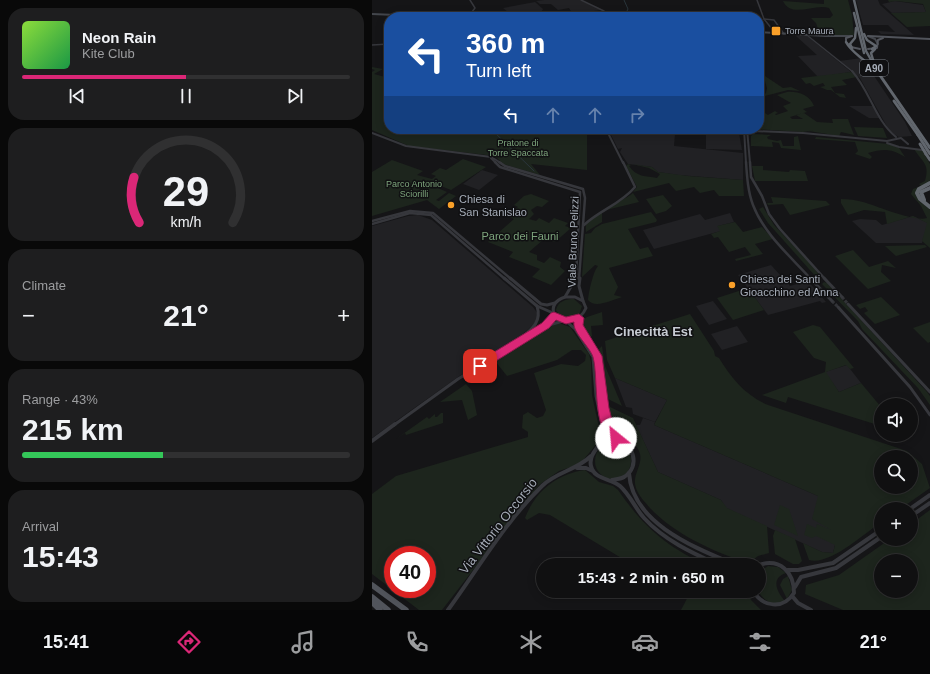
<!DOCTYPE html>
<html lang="en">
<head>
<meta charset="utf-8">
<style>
	:root { --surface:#101011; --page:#1e1e1f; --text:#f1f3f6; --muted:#9c9d9f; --line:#303031; --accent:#db2777 }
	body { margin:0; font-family:Helvetica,sans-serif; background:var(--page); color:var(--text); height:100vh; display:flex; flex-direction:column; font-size:15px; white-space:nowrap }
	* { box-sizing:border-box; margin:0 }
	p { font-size:13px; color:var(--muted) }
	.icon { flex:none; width:22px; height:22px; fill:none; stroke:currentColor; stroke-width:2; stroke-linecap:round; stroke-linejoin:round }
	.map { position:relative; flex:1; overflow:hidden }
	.drawer { display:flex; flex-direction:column; gap:8px; padding:8px; background:#090909; width:372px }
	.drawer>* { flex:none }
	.guide { position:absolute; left:12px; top:12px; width:380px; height:122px; border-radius:16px; box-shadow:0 2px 10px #0003,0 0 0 1px var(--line); background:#1a4fa0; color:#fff; overflow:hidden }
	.controls { position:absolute; left:502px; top:398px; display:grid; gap:8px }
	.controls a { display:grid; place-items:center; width:44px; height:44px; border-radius:50%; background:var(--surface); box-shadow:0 2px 10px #0003,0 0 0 1px var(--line); font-size:20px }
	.speed { position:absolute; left:12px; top:546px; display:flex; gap:8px; font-size:20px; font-weight:700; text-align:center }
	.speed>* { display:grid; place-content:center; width:52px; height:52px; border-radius:50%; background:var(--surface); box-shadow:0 2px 10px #0003,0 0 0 1px var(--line); line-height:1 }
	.speed .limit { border:6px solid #d22; background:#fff; color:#111 }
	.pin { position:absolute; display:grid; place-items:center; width:34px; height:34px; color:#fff; margin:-17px; border-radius:8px; box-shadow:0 2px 6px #0006 }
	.me { position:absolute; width:44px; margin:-22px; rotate:332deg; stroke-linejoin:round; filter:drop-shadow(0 0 3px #0008) }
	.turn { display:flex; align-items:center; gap:14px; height:84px; padding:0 16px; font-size:18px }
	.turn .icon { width:52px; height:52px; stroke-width:2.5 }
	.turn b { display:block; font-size:28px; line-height:34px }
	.lanes { display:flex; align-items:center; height:38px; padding:0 16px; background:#0003; justify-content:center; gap:20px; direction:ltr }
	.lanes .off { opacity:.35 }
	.big { font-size:30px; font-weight:700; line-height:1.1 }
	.drawer .widget { flex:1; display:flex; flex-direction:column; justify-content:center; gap:6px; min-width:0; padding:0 14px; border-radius:16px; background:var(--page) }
	.drawer .dial { align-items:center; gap:0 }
	.dial svg { height:104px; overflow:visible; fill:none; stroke:var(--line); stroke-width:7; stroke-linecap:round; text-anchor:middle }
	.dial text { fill:var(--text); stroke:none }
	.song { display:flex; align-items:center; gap:12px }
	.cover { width:48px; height:48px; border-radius:6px; background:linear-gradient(135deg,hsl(90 70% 55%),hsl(140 70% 35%)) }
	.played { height:4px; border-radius:2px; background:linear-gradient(90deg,var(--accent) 50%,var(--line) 50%) }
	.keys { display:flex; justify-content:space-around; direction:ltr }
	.heat { display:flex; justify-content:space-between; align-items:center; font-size:22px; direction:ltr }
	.charge { height:6px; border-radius:3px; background:linear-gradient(90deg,#34c759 43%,var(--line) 0) }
	.trip { position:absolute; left:164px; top:558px; width:230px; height:40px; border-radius:20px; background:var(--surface); box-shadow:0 2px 10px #0003,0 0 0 1px var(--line); font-weight:700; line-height:40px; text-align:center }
	.dock { display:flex; height:64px; justify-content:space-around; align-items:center; background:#060607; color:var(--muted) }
	.dock .icon { width:28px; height:28px }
	.dock .selected { color:var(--accent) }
	.dock b { font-size:18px; color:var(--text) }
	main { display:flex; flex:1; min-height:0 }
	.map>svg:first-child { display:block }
	.built { fill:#212124 }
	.green { fill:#1d251d; fill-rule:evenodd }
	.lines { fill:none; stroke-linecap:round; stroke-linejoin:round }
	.stream { stroke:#2a353b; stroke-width:1 }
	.tertiary-tunnel { stroke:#323337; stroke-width:3; stroke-dasharray:3 1.5; stroke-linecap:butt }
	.tertiary-far4 { stroke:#36373c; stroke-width:1.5 }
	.tertiary-far3 { stroke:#36373c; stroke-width:2 }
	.tertiary-far2 { stroke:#36373c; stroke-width:2.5 }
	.tertiary-far1 { stroke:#36373c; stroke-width:3 }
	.tertiary { stroke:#36373c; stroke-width:4 }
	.secondary { stroke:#43464c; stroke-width:2 }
	.primary-far1 { stroke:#51545b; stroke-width:2 }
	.primary { stroke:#51545b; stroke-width:5.5 }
	.motorway-far2 { stroke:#61666d; stroke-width:2.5 }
	.motorway-far1 { stroke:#61666d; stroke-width:3 }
	.motorway { stroke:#61666d; stroke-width:4 }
	.motorway-bridge { stroke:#61666d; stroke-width:3 }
	.route { fill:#db2777; stroke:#8e194d }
	.poi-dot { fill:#faa029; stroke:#101012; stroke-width:1.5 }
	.labels { text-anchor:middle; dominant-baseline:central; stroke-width:3; stroke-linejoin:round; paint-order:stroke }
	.far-poi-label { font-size:9px; fill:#a6adb8; stroke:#101012; text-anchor:start }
	.far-park-label { font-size:9px; fill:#7da47c; stroke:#101012 }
	.shield { fill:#101012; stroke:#797e86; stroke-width:1 }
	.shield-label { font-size:10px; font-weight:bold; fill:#a6adb8 }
	.poi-label { font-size:11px; fill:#a6adb8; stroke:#101012; text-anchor:start }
	.park-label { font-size:11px; fill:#7da47c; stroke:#101012 }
	.street-label { font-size:11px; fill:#a6adb8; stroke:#101012 }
	.quarter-label { font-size:13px; font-weight:bold; fill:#c7ccd3; stroke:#101012 }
	.near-street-label { font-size:13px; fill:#a6adb8; stroke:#101012 }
</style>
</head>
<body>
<main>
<section class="drawer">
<div class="widget">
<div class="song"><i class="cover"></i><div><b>Neon Rain</b><p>Kite Club</p></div></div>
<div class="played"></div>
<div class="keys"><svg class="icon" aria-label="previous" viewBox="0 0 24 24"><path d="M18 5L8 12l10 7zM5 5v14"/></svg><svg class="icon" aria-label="pause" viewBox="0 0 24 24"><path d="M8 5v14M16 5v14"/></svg><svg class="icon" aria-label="next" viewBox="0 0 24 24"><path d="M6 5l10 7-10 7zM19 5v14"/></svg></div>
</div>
<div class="widget dial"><svg viewBox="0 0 100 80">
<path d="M14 69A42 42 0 1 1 86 69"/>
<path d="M14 69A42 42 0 0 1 10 34" stroke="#db2777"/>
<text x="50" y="56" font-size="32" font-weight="700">29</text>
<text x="50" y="72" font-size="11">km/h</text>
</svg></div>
<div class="widget"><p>Climate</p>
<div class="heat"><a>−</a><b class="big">21°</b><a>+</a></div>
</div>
<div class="widget"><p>Range · 43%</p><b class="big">215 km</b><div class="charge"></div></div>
<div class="widget"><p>Arrival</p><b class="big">15:43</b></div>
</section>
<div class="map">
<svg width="558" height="610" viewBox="0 0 558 610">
	<rect width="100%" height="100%" fill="#151517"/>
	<!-- built -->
	<g class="built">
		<polygon points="172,0 208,0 229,10 202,14 203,17 233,17 142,17 131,8 163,2 171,9 167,16 183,12 200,13 197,8 186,10 179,4 168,4 164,1"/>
		<polygon points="484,0 506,0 508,5 542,35 509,34 506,31 523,32 516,25 491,25"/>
		<polygon points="523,1 551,5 554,12 520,13 510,4"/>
		<polygon points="424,36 435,36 479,72 446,77 426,56 445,55"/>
		<polygon points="490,58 533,122 540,136 527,137 518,132 488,78 467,61"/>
		<polygon points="477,106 502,106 509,118 497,118"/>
		<polygon points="236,129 272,129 272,132 303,134 302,146 371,153 371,180 306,175 286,172 280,167 256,164 248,152 250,148 246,149"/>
		<polygon points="334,130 367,133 370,150 334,149"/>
		<polygon points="110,170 126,175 107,190 91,184"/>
		<polygon points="358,213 362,222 346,226 349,231 282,249 271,230 328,214 333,220"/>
		<polygon points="46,215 60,220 161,307 166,314 163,323 140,344 86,377 0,438 0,226 36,216"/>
		<polygon points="541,216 556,223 550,243 504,243 480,221 488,219 504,220 510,225"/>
		<polygon points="399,265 418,286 436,281 454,302 450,303 448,301 396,315 366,275"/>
		<polygon points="341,301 355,319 337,325 324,306"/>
		<polygon points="365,326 376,342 350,350 339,334"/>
		<polygon points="475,365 489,383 467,392 453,372"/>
		<polygon points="243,378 295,400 283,422 261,414 260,408 254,407"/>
		<polygon points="271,418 283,422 282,425 446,496 466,533 461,553 450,552 354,508 349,500 286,472 264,425 268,425"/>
	</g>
	<!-- green -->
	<g class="green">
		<path d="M452,0H476L480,15L482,35H448L444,23L439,18H458L461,15L457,8C443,3 419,19 411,1L452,4Z"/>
		<polygon points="516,0 558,0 558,26 535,27 519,13 554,12 551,4 524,1 517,2"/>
		<polygon points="0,67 11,69 2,74 17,78 17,129 203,129 202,133 210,133 211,131 215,130 215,170 159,164 168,175 131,164 123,156 37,146 0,130 0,72 3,70 0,69"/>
		<polygon points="387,72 411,88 419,87 428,91 416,90 389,97 394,93 395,88 393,81 387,76"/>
		<polygon points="479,72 485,77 470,80 475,85 459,87 463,93 472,94 474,98 468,97 459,90 455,90 448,87 453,86 451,83 442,86 438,83 434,84 429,78"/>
		<path d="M415,92C425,91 438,95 442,106L431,109L435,112L418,117L420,119H431L424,115L432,113L445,122L461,123L460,119H476L482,135L469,132L467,136L437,131L444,130L431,132L381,129H387V109L396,115L403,111L406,113L403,114L404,115L416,111L411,106L419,103L405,95Z"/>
		<polygon points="482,127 511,128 515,138 486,136"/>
		<polygon points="381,134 399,135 395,137 396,139 405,141 409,140 411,146 422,146 422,137 426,136 429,150 409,148 407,143 400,142 401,147 379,146 379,136"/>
		<path d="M444,137L517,144L527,148L533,157C518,148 511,149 496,153L500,157L498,159L483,154L486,151L483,142L443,139Z"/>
		<path d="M542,149L550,150L558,164V182L543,194L547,201L558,209V248L550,241L555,223L541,216L515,224L513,212L492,210L476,215L469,203V199C476,199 484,200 491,202C505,206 542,222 555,218L549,206L539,194L541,189L549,186L547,184L553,181C558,164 551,163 542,149Z"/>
		<polygon points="91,159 114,167 79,190 69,186 66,188 75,192 64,200 67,201 77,193 84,196 67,209 55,200 0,216 0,172 20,160 51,171 45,175 60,179 64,176 59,174 68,168 74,170"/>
		<path d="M256,164L259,165L257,166C264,177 274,176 285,178L288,174L277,168L260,164L280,167L286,172L316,176L371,180L372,196H347L342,190L328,193L322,187L304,191L297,183L261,192L265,187L254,166Z"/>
		<polygon points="380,166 391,166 391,170 417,172 418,170 433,171 436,181 383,181"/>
		<path d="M261,193L267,202L230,211V222L214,232C214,229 213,226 215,223C221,213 250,202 261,193Z"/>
		<polygon points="159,194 177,201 170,207 165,206 159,210 162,214 157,219 164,221 167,218 177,223 182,218 196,223 193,226 199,228 183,242 172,239 157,252 165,255 165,260 172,263 178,257 189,262 188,267 193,271 179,285 160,277 168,269 137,257 141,252 116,242 142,219 136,216 146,207 142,205 152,196"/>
		<polygon points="291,195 300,206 294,211 284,214 274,199"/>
		<polygon points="399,197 454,201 458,205 418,215 411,204 396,205 395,203 401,203"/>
		<polygon points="391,207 402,225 441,266 449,278 445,278 396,223 387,209"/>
		<path d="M279,212L285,220L284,222L256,229L268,249L276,247L281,256L237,268L246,287L242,295L250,297C240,300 223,309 216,300C217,291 221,272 226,266L223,265L210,277L213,234L219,233L223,228L230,224Z"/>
		<polygon points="363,222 371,232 390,227 401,239 383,244 391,254 364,261 363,259 379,255 373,247 357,252 346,237 342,238 339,234 348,231 345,226"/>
		<polygon points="553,245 555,247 524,256 513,246"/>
		<polygon points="481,250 497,267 516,261 524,268 510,265 509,272 519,281 496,289 463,256"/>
		<polygon points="452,282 455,283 555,392 558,396 558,405 546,388 490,329 486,321 450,284"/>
		<polygon points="376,288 392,310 361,320 345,298"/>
		<polygon points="509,297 528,315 503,324 492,313 496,311 493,307 488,309 484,305"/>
		<path d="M202,299L210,306L207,315L194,318L187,315L184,310C186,301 194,299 202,299Z"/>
		<polygon points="230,312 231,325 219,326 220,336 218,337 208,324 209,321 215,317"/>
		<path d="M318,314L342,351L343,356L347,358C360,379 373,395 396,405L535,451L550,464L558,488L528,509H509V522C492,534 457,566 437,560L431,543L450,552L461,553L463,545L444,536L440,538L432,535L435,524L444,528L445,524L459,530L440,519L446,496L282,425L295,400L243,378L235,360L233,341ZM509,457H539V487H509Z"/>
		<polygon points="558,322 558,342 556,343 541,328"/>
		<path d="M187,323L198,327L217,354L219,362L220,395L229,437L227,441L208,464L187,471L167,485L70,610H47L0,574V494L24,476L156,437V432L150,428L151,415L156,412L165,418L171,416L174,410L162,373L189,364L206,366L213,361L214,355L209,350H200L185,360L135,376L123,361L179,326ZM21,555H55V589H21Z"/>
		<polygon points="441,325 448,327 482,368 478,369 474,365 454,372 467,392 489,383 509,407 509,426 416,397 414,403 390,395 453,372 454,362 442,358 421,332"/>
		<polygon points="230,346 233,366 250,406 238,400 233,396 231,362 227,349"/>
		<polygon points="94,384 100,391 105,415 96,420 90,400 68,402"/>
		<path d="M238,407L261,418L286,472L349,500L355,508L395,526L397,553L386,556L377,563L372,562C337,549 304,535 278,508C273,502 266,495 264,488C258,472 279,460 261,443C256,438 249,437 243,432L237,409Z"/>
		<polygon points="69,413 71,413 71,423 34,435 33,433 24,439 55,417 57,419 63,414 63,417 65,417"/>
		<circle cx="241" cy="461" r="18"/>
		<path d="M213,470L227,482L241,486L246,490C271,526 294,547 335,565H261L178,515L167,513L155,520L153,518C163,492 184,474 213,470Z"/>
		<polygon points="408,505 417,509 426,536 402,525"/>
		<path d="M558,510V610H471L433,594L434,585L467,575L518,539H539V524ZM509,561H539V591H509Z"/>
		<polygon points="403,530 423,539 430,561 427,564 421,564 403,554 401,536"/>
		<path d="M396,566L406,567L414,573C398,578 405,592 413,601C402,607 392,601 386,591L387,572Z"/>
		<polygon points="416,576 420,590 415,599 408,585 411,579"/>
		<polygon points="319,591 375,591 379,600 389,610 309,610"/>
	</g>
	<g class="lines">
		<!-- stream -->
		<g class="stream">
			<polyline points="252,0 256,9 252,17"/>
			<polyline points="119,129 162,171"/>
		</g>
		<!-- tertiary-tunnel -->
		<g class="tertiary-tunnel">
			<polyline points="470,297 476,304"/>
			<polyline points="460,301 466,307"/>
		</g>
		<!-- tertiary-far4 -->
		<g class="tertiary-far4">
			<polyline points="209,0 232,11 234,17"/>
			<polyline points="385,0 392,19 400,29 400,33"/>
			<polyline points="96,17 103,8 98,0"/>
			<polyline points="392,19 402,20 412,34"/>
			<polyline points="436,36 481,72"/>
			<polyline points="0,45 17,44"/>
		</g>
		<!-- tertiary-far3 -->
		<g class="tertiary-far3">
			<path d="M480,71C498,91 503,120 524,137"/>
			<polyline points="387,79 392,88 387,96"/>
			<polyline points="387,81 390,88 387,93"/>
			<polyline points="234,129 251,163"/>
			<polyline points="333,129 431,133 515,141 529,138 536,144"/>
			<polyline points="372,129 374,163"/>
			<polyline points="375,129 378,163"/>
			<polyline points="0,133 34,146 119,157 129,163"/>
			<polyline points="515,143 527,147 558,151"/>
			<polyline points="119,158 124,163"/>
		</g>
		<!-- tertiary-far2 -->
		<g class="tertiary-far2">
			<polyline points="123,162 128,167 208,192 204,279"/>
			<polyline points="127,162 133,166 211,189 213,198 207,279"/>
			<path d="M374,162C375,177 376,192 381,205C392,234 419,257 439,279"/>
			<polyline points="378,162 379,177 390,196 397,214 408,229 453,279"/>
			<polyline points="0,221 38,211 61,213 139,279"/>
			<polyline points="0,224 38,213 59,215 133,279"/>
			<path d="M212,225C228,210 249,204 263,187L251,162"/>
		</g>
		<!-- tertiary-far1 -->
		<g class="tertiary-far1">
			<polyline points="132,278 165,306 181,313"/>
			<polyline points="138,278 169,304 175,305 183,303"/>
			<polyline points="208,278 207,286 211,301"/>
			<polyline points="438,278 460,301"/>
			<polyline points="452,278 470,297"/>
			<polyline points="193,297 204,278"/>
			<path d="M193,297H203L211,301L214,308C208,322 194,323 182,315C179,305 184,300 193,297Z"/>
			<polyline points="476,304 558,392"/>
			<polyline points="466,307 538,387 558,415"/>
			<polyline points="207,318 206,325 226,356 228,392 236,425"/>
			<polyline points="194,321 203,329 221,357 224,396 230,425"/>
			<polyline points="177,325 191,321"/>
			<path d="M148,339C160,329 170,322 165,306"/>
			<polyline points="22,425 86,379 173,326 182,315"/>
		</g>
		<!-- tertiary -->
		<g class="tertiary">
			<path d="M230,424L232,436C229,446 216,454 219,466C222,480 239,478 248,486C258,495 263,508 272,518C292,540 320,553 347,565"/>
			<polyline points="236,424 238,432 247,441"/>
			<polyline points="0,441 23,424"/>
			<path d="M230,444C234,443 238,441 242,441C262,441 269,467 252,477C249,479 244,479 240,480"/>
			<polyline points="205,468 214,468 221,471"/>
			<path d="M257,473C260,524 324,548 364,565"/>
			<polyline points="538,509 558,495"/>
			<polyline points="539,516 558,503"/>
			<polyline points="415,570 426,570 461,563 509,530"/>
			<polyline points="423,587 429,577 464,568 509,537"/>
			<path d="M381,591C391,607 411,610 422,593C422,572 408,558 387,565"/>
			<polyline points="421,597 426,603 439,610"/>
			<path d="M76,610C106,569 133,522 170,486C184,472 205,470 219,456"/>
		</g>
		<!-- secondary -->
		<g class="secondary">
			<polyline points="0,14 72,17"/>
			<polyline points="387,32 454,36"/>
			<polyline points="453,36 480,36"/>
			<polyline points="496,36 503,39 506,44"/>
		</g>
		<!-- primary-far1 -->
		<g class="primary-far1">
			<polyline points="480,36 474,38 474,42 479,47 488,49"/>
			<polyline points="496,36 558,39"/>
			<polyline points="496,49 505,48 506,40 511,38"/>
		</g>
		<!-- primary -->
		<g class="primary">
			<polyline points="0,585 34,610"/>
			<polyline points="0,597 16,610"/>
			<polyline points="0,602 8,610"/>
		</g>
		<!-- motorway-far2 -->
		<g class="motorway-far2">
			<polyline points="482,0 494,51 506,72"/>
			<polyline points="482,13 492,53"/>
			<polyline points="492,34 495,40 504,46 500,49"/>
			<path d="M474,42C479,52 490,57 498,66"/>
			<polyline points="480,48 478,44 483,38 484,28"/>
			<polyline points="502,63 499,53 503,49"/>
		</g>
		<!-- motorway-far1 -->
		<g class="motorway-far1">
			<polyline points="505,71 558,148"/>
			<polyline points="522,101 546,135"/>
			<polyline points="554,154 558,160"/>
		</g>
		<!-- motorway -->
		<g class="motorway">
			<polyline points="558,183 547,189 545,193 548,199 558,207"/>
			<polyline points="552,200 549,192 558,188"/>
		</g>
		<!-- motorway-bridge -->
		<g class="motorway-bridge">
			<polyline points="546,135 558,154"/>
			<polyline points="548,144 554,154"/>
		</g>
	</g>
	<!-- route -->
	<path class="route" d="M182,312L194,317L207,314L212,318L211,325L230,356L237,408L242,428L250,438L248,442L244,443C219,434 227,378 221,357C218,347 200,332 202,322L194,324L184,320L177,328L111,369L108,370L102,366L104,363L170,323L179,313Z"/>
	<!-- markers -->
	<g class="poi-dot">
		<rect x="399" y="26" width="10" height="10" rx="2"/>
		<circle cx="79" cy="205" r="4"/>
		<circle cx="360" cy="285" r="4"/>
	</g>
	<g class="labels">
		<!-- far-poi labels -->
		<g class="far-poi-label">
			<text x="413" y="31">Torre Maura</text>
		</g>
		<!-- far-park labels -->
		<g class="far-park-label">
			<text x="146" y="143">Pratone di<tspan x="146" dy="10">Torre Spaccata</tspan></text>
			<text x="42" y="184">Parco Antonio<tspan x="42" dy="10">Sciorilli</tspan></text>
		</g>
		<!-- shield labels -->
		<rect class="shield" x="488" y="60" width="28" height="16" rx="3"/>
		<g class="shield-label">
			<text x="502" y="68">A90</text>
		</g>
		<!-- poi labels -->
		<g class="poi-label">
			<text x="87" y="199">Chiesa di<tspan x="87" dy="13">San Stanislao</tspan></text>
			<text x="368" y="279">Chiesa dei Santi<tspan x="368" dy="13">Gioacchino ed Anna</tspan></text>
		</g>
		<!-- park labels -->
		<g class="park-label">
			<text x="148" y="236">Parco dei Fauni</text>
		</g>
		<!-- street labels -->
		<g class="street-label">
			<text transform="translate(201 242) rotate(-88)">Viale Bruno Pelizzi</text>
		</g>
		<!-- quarter labels -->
		<g class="quarter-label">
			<text x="281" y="331">Cinecittà Est</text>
		</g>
		<!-- near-street labels -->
		<g class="near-street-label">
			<text transform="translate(126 526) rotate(-52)">Via Vittorio Occorsio</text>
		</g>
	</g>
</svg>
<div class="controls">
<a><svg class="icon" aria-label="sound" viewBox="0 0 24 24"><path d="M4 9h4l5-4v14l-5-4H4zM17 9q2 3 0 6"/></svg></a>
<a><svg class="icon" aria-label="search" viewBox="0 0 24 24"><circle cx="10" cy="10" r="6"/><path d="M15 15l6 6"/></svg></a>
<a>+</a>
<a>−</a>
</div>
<div class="speed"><div class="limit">40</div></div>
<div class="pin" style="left:108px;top:366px;background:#d93025"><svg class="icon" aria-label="arrive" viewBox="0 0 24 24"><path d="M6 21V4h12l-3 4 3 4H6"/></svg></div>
<svg class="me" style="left:244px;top:438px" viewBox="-20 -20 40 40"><circle r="19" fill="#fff"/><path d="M0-13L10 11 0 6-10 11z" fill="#db2777"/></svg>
<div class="trip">15:43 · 2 min · 650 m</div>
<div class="guide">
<div class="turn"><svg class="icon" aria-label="left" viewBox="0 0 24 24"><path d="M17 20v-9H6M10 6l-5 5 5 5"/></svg><div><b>360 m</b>Turn left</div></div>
<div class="lanes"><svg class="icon" aria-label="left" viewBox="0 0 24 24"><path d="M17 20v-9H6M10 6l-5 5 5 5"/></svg><svg class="icon off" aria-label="ahead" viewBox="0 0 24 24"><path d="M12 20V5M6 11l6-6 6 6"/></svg><svg class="icon off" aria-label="ahead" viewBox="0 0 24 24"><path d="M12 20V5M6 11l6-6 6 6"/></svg><svg class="icon off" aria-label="right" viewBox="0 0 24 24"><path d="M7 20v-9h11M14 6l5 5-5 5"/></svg></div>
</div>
</div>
</main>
<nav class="dock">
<b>15:41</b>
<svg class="icon selected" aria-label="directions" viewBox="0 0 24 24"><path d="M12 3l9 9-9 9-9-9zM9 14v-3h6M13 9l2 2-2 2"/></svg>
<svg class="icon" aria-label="music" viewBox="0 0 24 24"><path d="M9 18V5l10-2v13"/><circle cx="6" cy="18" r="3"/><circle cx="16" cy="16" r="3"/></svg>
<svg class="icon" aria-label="phone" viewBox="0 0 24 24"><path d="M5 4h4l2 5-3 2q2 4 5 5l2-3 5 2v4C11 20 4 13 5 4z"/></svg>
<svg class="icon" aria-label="climate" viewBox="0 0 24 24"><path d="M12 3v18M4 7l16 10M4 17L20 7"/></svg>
<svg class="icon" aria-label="car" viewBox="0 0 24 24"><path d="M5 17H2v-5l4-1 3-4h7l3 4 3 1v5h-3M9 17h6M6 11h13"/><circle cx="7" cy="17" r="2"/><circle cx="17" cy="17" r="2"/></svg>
<svg class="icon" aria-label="filters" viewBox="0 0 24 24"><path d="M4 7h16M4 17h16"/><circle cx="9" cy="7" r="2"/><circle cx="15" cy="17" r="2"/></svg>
<b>21°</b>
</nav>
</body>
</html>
